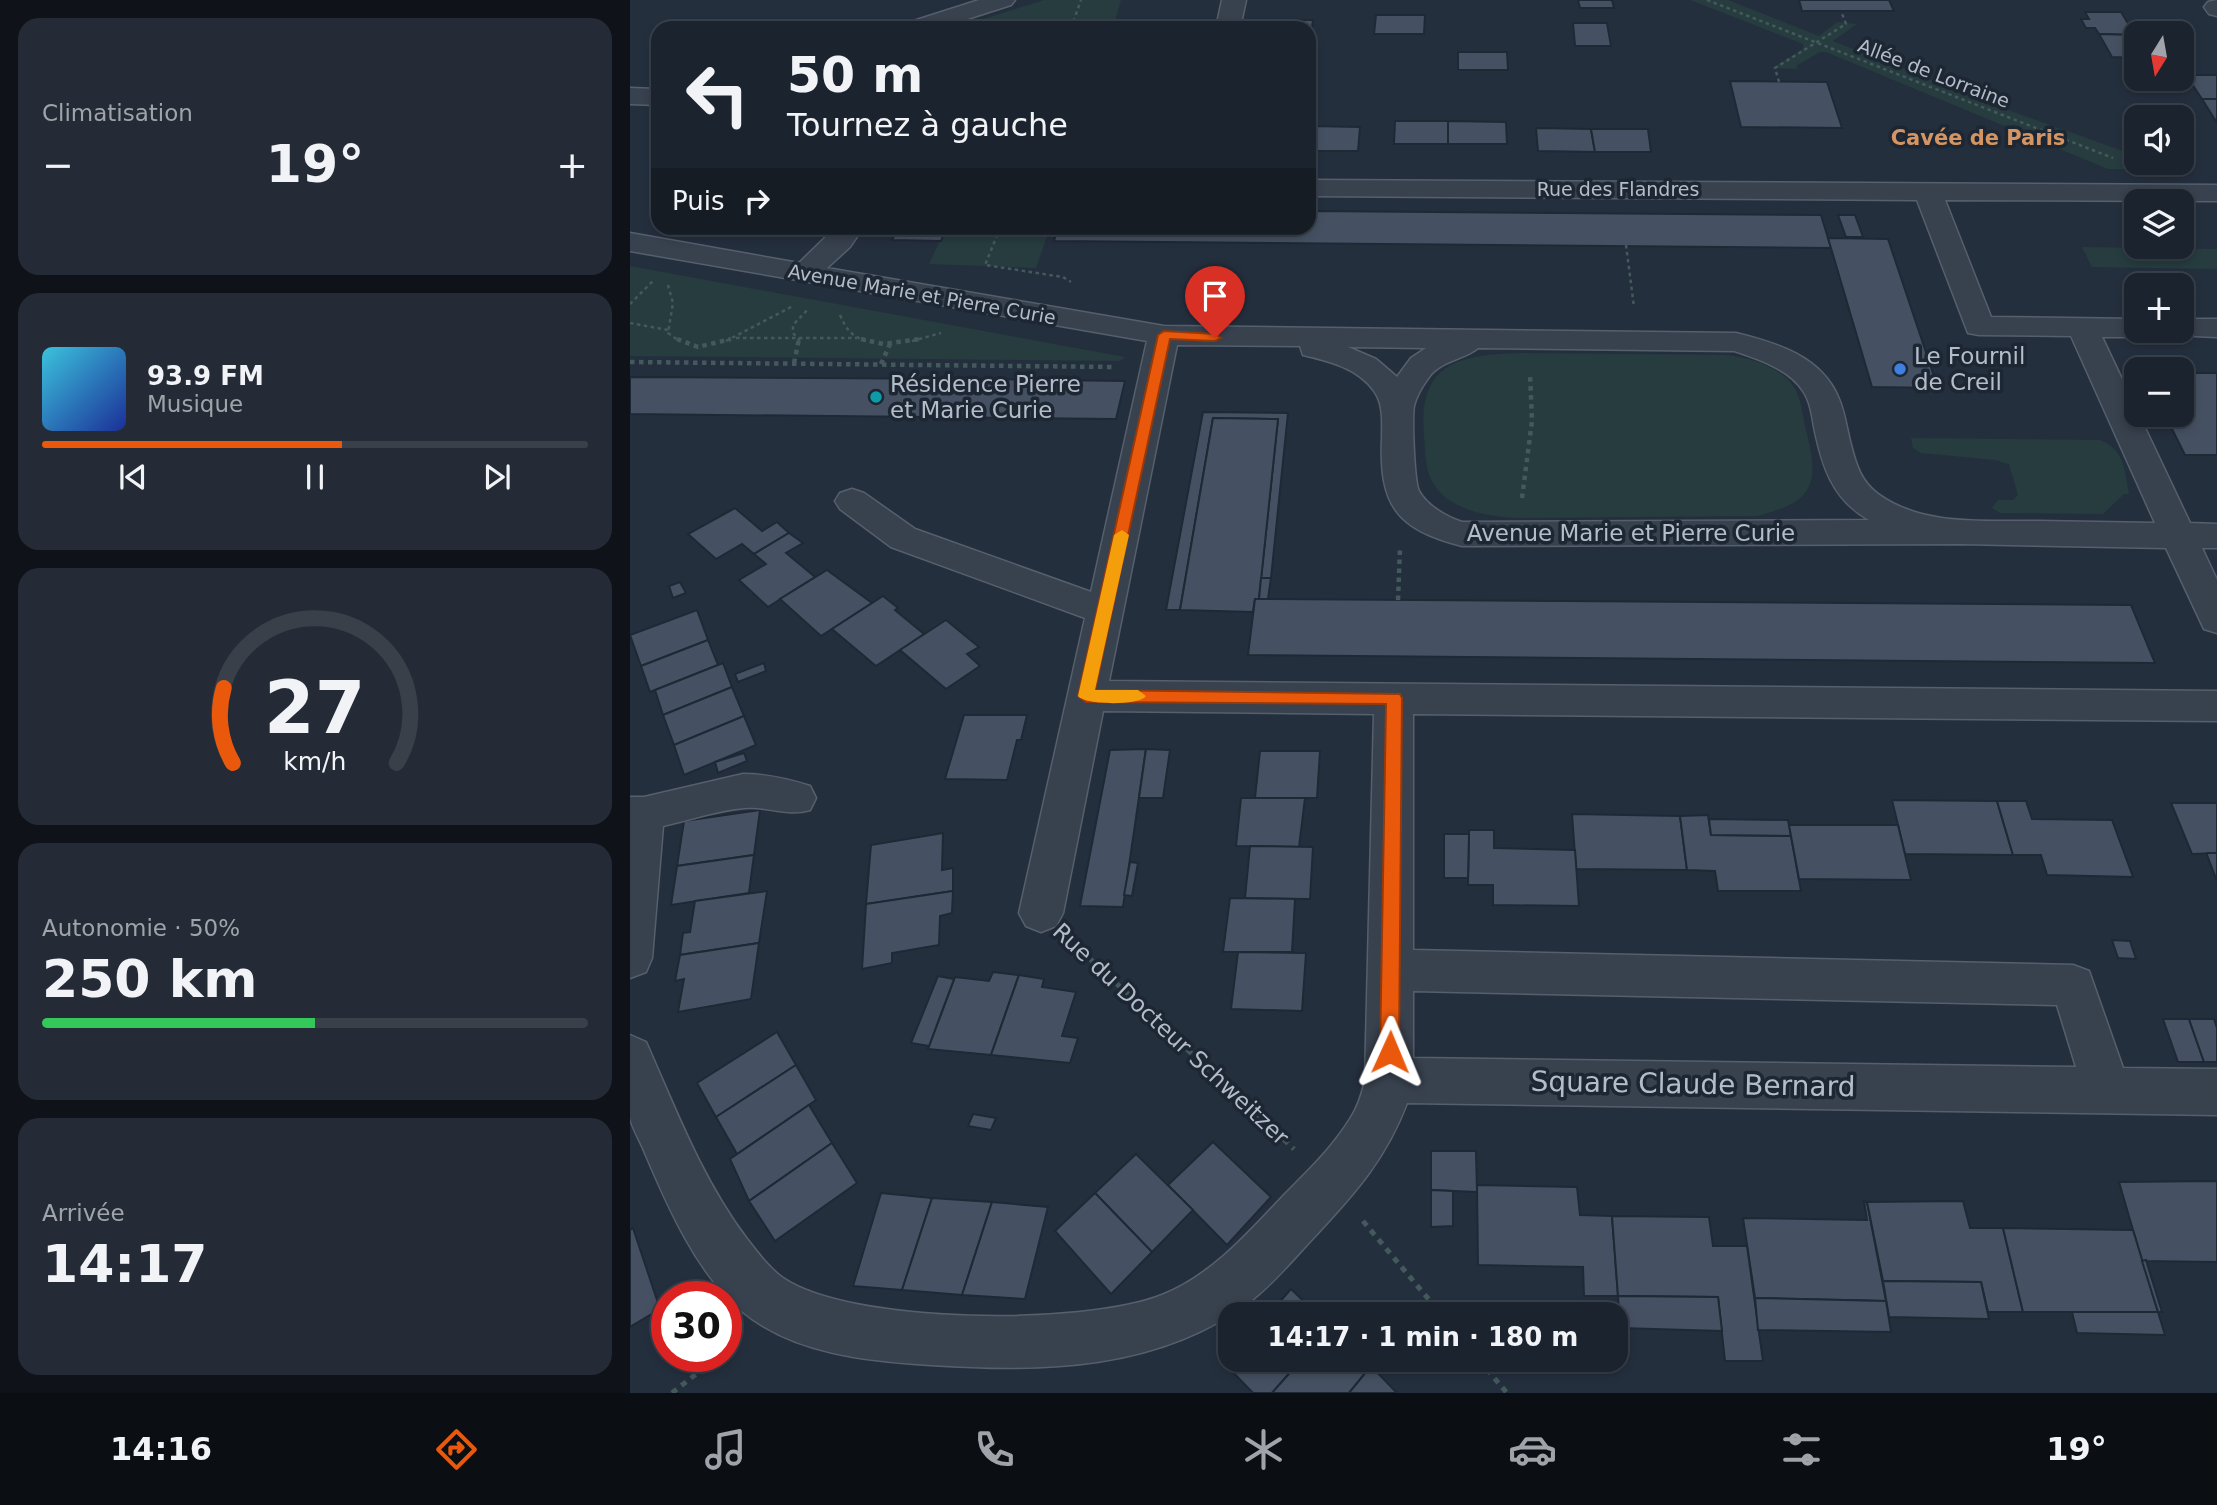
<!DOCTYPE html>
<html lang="fr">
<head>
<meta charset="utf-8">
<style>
	:root { --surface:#1b232e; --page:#242b36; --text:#f1f3f6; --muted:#a0a4aa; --line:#39404a; --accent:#ea580c }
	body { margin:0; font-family:"DejaVu Sans",sans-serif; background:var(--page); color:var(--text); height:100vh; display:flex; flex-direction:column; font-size:26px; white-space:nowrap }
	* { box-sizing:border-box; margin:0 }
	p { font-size:23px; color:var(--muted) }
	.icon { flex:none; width:38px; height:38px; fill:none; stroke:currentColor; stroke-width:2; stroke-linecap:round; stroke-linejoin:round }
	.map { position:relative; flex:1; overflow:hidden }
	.sheet { display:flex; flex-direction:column; gap:18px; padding:18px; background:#0f1319; width:630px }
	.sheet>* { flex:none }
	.hud { position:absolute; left:21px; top:21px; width:665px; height:214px; border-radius:21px; box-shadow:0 4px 10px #0003,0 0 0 2px var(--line); background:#1b232e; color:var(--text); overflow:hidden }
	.needle { width:46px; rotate:191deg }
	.buttons { position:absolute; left:1494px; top:21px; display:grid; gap:14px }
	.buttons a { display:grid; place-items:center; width:70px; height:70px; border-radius:14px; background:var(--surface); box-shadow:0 4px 10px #0003,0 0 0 2px var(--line); font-size:35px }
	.speed { position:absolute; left:21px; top:1281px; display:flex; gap:14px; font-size:35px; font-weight:700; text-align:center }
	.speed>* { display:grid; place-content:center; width:91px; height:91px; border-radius:50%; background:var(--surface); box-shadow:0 4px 10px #0003,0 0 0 2px var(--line); line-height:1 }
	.speed .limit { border:10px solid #d22; background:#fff; color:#111 }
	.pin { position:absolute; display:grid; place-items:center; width:60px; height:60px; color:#fff; margin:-72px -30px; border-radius:50% 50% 50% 0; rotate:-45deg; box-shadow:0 0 7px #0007 }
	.pin .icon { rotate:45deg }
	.me { position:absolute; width:77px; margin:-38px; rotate:1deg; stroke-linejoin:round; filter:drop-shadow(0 0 5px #0008) }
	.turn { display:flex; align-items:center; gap:24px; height:147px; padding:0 21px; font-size:32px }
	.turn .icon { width:91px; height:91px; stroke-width:2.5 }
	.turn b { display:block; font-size:49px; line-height:60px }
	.then { display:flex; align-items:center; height:66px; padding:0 21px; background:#0003; gap:14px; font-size:26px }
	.big { font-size:52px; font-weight:800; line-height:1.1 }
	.sheet .card { flex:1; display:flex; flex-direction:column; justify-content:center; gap:10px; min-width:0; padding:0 24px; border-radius:21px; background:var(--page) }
	.sheet .dial { align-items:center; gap:0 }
	.dial svg { height:182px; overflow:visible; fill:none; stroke:var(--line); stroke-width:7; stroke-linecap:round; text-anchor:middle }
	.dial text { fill:var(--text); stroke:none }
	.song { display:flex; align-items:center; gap:21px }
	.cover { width:84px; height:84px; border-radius:10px; background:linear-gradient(135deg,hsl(190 70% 55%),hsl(230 70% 35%)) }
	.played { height:7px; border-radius:4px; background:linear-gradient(90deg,var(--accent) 55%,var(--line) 55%) }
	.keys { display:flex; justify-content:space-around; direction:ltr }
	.heat { display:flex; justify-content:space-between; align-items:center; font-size:38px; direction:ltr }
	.charge { height:10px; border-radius:5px; background:linear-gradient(90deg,#34c759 50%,var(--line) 0) }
	.trip { position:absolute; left:588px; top:1302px; width:410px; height:70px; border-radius:21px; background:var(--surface); box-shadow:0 4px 10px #0003,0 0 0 2px var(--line); font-weight:800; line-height:70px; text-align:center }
	.tabs { display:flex; height:112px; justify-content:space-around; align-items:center; background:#0b0e12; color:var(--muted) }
	.tabs .icon { width:49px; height:49px }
	.tabs .active { color:var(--accent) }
	.tabs b { font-size:32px; color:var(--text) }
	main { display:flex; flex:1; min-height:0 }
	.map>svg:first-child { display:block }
	.green { fill:#263c3f }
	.building { fill:#455162; stroke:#1f2835; stroke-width:2 }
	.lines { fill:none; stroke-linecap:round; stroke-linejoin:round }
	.minor-casing { stroke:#565f6c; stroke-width:3 }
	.path-far2 { stroke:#44595c; stroke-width:2.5; stroke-dasharray:3.5 3.5; stroke-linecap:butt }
	.path-far1 { stroke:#44595c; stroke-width:4.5; stroke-dasharray:4.5 4.5; stroke-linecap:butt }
	.path { stroke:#44595c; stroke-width:5; stroke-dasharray:6 6; stroke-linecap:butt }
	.minor { fill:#38414e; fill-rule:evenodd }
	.route { fill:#ea580c; stroke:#983908; stroke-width:2 }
	.slow { fill:#f59e0b }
	.shop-dot { fill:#3f7fe0; stroke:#1d2633; stroke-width:2.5 }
	.culture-dot { fill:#0f9aa8; stroke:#1d2633; stroke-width:2.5 }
	.labels { text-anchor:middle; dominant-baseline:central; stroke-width:7; stroke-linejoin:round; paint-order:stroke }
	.far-street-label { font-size:19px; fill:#b4bcc9; stroke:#1d2633 }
	.far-quarter-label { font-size:21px; font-weight:bold; fill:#d59563; stroke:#1d2633 }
	.poi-label { font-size:23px; fill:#b4bcc9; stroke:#1d2633; text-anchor:start }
	.street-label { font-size:23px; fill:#b4bcc9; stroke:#1d2633 }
	.near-street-label { font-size:28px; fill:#b4bcc9; stroke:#1d2633 }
</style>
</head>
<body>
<main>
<section class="sheet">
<div class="card"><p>Climatisation</p>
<div class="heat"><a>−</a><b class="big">19°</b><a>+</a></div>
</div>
<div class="card">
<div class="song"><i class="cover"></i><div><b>93.9 FM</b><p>Musique</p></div></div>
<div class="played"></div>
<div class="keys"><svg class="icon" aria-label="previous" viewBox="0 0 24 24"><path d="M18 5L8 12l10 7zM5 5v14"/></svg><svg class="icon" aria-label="pause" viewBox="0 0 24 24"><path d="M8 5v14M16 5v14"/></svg><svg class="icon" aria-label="next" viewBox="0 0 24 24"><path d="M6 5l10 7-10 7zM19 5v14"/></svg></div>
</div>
<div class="card dial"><svg viewBox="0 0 100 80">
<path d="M14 69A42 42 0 1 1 86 69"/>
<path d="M14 69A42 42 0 0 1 10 36" stroke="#ea580c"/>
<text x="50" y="56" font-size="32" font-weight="700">27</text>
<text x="50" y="72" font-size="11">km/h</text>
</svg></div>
<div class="card"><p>Autonomie · 50%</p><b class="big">250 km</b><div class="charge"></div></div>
<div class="card"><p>Arrivée</p><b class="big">14:17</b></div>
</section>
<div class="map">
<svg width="1587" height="1393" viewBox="0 0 1587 1393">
	<rect width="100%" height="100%" fill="#242f3e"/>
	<!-- green -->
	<g class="green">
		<polygon points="414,0 491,0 483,28 332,28 334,25"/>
		<polygon points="1060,0 1098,0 1189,36 1207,22 1227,24 1203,41 1375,109 1507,156 1507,163 1525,163 1541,169 1478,169 1196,52 1190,52 1166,66 1168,69 1142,68 1173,49 1173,44"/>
		<polygon points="316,228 420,228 406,268 299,264"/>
		<polygon points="1452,247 1587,249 1587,269 1462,267"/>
		<polygon points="0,266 495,357 490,361 0,356"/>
		<path d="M891,353L1097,355C1120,358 1150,366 1164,387C1172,400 1173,420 1177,434C1190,487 1181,502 1128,516L889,518C858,517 814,510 800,477C795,464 795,449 794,434C788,362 830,355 891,353Z"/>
		<path d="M1281,438L1470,440C1495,450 1494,470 1499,494H1494L1473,514L1370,513L1362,508L1368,500H1383L1388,495L1379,464L1365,460L1291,453L1283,448Z"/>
	</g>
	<!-- building -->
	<g class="building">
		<polygon points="948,0 982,0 984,8 950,8"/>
		<polygon points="1169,0 1259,0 1264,11 1172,11"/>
		<polygon points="1455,12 1491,12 1505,35 1469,34 1465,28 1456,28 1451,19 1459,19"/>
		<polygon points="746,15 795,15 794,34 744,34"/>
		<polygon points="649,20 683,20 680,42 679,28 647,28"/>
		<polygon points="507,23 543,23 541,28 506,28"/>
		<polygon points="943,23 977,23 981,46 945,46"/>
		<polygon points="1469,34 1505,35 1507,58 1482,57"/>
		<polygon points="828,52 877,52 878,70 828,70"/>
		<polygon points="1556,75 1587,75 1587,99 1572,99"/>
		<polygon points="1100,81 1197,82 1212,128 1111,127"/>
		<polygon points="1572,99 1587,99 1587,123"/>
		<polygon points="765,121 818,121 818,144 764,144"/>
		<polygon points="818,121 876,122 877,144 818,144"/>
		<polygon points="679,126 730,127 728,151 679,151"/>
		<polygon points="906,128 961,129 965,152 908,151"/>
		<polygon points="961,129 1018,129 1021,152 965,152"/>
		<polygon points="679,211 1191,215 1201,248 424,241 428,228 679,228"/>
		<polygon points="1208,215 1225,215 1233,237 1216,237"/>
		<polygon points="268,228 316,228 311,241 262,240"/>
		<polygon points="1198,238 1258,239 1308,388 1242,387"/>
		<polygon points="1552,373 1587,373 1587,455 1555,455 1535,415 1552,415"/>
		<polygon points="0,377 350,379 495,381 486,419 0,414"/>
		<polygon points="573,412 658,413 641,578 631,578 648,419 583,418 550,610 536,610"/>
		<polygon points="583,418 648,419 629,599 625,599 623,612 550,610"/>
		<polygon points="105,508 132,531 147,522 159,533 124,554 112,544 86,559 58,534"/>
		<polygon points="159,533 173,543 156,553 185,577 138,607 109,580 136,564 124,554"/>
		<polygon points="197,570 242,603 191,636 150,599"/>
		<polygon points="631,578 641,578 638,599 629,599"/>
		<polygon points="50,582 56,593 43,598 39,586"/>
		<polygon points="253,596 268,608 265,610 294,634 246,666 202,629"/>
		<polygon points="625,599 1501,605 1525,663 618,655"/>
		<polygon points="67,610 78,640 11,666 0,635"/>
		<polygon points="316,620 349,647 337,654 350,666 316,689 270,650"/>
		<polygon points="78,640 88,665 20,692 11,666"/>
		<polygon points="93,663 102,687 33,715 25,690"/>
		<polygon points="134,663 136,671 108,682 105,674"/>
		<polygon points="102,687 114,716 44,745 33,715"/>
		<polygon points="334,715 397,715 391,740 387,740 377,780 315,779"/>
		<polygon points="114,716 126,745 54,775 44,745"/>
		<polygon points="516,749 493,907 450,906 480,750"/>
		<polygon points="516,749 540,750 533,798 509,798"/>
		<polygon points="630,751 690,751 687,798 625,798"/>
		<polygon points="114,753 117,761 88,773 85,762"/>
		<polygon points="611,798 675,798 669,847 606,846"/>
		<polygon points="1262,800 1367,801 1383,855 1275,854"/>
		<polygon points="1367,801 1396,801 1402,819 1482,820 1503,877 1417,875 1411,855 1383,855"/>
		<polygon points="1541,803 1587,803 1587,853 1562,854"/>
		<polygon points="130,810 124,855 47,866 54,821"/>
		<polygon points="942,814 1050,816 1057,870 946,869"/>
		<polygon points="1078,815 1081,835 1161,836 1171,891 1088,891 1085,871 1057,870 1050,816"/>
		<polygon points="1079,819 1158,820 1161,836 1081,835"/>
		<polygon points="1159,825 1268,825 1281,880 1169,879"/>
		<polygon points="839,830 864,830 864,848 945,850 949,906 863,905 863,885 838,885"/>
		<polygon points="313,833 312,870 323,868 323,891 236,904 241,845"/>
		<polygon points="814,834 839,834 838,878 814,878"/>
		<polygon points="620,846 683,847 680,899 615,898"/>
		<polygon points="1577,853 1587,853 1587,881 1577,855"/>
		<polygon points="124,855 119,893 41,905 47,866"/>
		<polygon points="500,862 508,863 502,896 494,895"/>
		<polygon points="137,891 129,943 50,955 53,933 60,932 65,901"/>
		<polygon points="323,891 322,913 310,916 309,945 262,953 262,963 232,969 236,904"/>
		<polygon points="600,898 665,899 662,952 593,952"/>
		<polygon points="1482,940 1500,941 1506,959 1488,958"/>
		<polygon points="129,943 121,999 48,1012 54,979 45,981 50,955"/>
		<polygon points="608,952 676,953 672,1011 601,1009"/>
		<polygon points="363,972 389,975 361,1055 298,1049 325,977 359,981"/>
		<polygon points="389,975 414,979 412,987 446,992 432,1036 448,1038 440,1063 361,1055"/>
		<polygon points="308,976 324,979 299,1046 281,1043"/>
		<polygon points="1533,1019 1559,1019 1574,1062 1548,1062"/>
		<polygon points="1559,1019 1584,1019 1587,1028 1587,1062 1574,1062"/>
		<polygon points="147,1032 166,1065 86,1117 67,1083"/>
		<polygon points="166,1065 186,1100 107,1154 86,1117"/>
		<polygon points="179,1105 202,1143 119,1201 100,1159"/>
		<polygon points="343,1114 366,1118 361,1130 338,1126"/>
		<polygon points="583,1142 641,1197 597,1245 538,1185"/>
		<polygon points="202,1143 227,1183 145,1241 119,1201"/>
		<polygon points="801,1151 846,1151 847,1192 801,1190"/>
		<polygon points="506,1154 563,1210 522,1252 465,1193"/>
		<polygon points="1587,1181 1587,1262 1512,1261 1489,1182"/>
		<polygon points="847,1185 947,1187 950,1215 982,1216 988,1296 954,1296 953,1267 848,1265"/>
		<polygon points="801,1190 823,1191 823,1226 801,1227"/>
		<polygon points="251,1193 302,1198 272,1290 223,1286"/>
		<polygon points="465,1193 522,1252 481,1294 425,1231"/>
		<polygon points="302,1198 362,1202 332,1295 272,1290"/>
		<polygon points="1234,1201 1237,1202 1256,1301 1125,1298 1113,1218 1237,1220"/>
		<polygon points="1333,1201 1340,1228 1373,1228 1393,1312 1358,1312 1351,1282 1253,1281 1237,1202"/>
		<polygon points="362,1202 418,1207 395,1299 332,1295"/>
		<polygon points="982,1216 1079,1217 1083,1246 1117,1246 1133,1361 1095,1361 1088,1297 988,1296"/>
		<polygon points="3,1228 30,1309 0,1327 0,1230"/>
		<polygon points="1373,1228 1503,1230 1528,1312 1393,1312"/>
		<polygon points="1516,1260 1532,1312 1528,1312 1512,1261"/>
		<polygon points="1253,1281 1351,1282 1359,1319 1259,1317"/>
		<polygon points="661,1289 687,1314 639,1314"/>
		<polygon points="988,1296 1088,1297 1092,1331 990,1328"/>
		<polygon points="1125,1298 1256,1301 1261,1332 1128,1330"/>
		<polygon points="1442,1312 1528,1312 1535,1335 1447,1333"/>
		<polygon points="600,1358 600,1360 671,1360 642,1393 623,1393 595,1364"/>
		<polygon points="671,1360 734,1360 741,1366 719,1393 642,1393"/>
		<polygon points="741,1366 767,1393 719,1393"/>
	</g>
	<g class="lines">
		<defs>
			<g id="minor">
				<polygon points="349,0 385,0 381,5 309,28 273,28 277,23"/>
				<polygon points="592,0 616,0 610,28 586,28"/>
				<polygon points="1587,0 1587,16 1579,14 1574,7 1578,2"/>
				<polygon points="0,88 28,89 28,105 0,104"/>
				<path d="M679,180L1587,185V201L1315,200L1361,317L1507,319V331H1520L1518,335L1507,337H1472L1560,523L1587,524V548H1572L1587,580V633L1574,629L1536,548L1331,544L832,546C766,529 749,505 752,438C752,422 754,405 744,391C728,368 699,361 673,355L670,346L547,345L479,681L1587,691V721L783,714V950L1443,965L1459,971L1493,1068L1587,1069V1115L777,1103C756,1158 727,1191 688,1233C666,1256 646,1281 622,1300C529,1371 412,1372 301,1365C238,1361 164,1354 113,1312C68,1276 37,1205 15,1153C11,1142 3,1130 0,1118C0,1097 0,1058 0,1035L16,1042C46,1110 72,1179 117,1239C128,1253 139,1268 153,1278C222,1325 455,1326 532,1295C582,1275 618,1233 654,1195C678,1171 702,1148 720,1119C728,1107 732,1094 735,1080L744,714L473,711L433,913L426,926L411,932L396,926L389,913L455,618L261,547L210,509L205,501L210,493L222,489L234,493L285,529L461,592L517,341L0,251V233L169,263L205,228H233L220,247L197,268L534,326L1106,333C1146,343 1192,356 1209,399C1215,413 1217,430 1221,445C1226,465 1231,481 1248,494C1293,527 1356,520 1408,521C1447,522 1486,522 1525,523L1441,336L1349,335L1338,333L1287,200L679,196ZM718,347L796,348L781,358L767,377L746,359ZM848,348L1104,351C1128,359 1159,369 1173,391C1180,401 1182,415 1184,427C1192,466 1202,499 1239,520L832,522C817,517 797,506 789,491C784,481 782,418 784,406C786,397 793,385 799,377C812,360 833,360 848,348ZM783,991L1427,1005L1446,1067L783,1058Z"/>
				<polygon points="1552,319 1587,319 1587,337 1541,335 1539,331 1552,331"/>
				<path d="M113,774C136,774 158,779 180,786L186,798L180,810C158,817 138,806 115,808C88,810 60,820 33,826L22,958L16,972L0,978V797H14Z"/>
			</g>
		</defs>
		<!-- minor casing -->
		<use href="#minor" class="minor-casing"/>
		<!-- path-far2 -->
		<g class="path-far2">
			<polyline points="1077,0 1483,158"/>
			<polyline points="441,28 451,0"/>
			<polyline points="1149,82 1145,68 1216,24 1211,11"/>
			<polyline points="370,228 355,265 433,277 441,282"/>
			<polyline points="996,245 1004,307"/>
			<polyline points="38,285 43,303 38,333 49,341"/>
			<polyline points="0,304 24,280"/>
			<path d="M210,315C216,329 221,336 236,341"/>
			<polyline points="0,323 38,330"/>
			<polyline points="106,338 227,338"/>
			<polyline points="96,341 163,306"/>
			<polyline points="170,341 163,333 163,325 179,308"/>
			<polyline points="282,341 311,333"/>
		</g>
		<!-- path-far1 -->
		<g class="path-far1">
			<polyline points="47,339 68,347 101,339"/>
			<polyline points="231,339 253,344 290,339"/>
			<polyline points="0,362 485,367"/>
			<polyline points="164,363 169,339"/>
			<polyline points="251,364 260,344"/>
			<polyline points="892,498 902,421 900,374"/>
			<polyline points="768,600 770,548"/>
		</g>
		<!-- path -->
		<g class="path">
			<polyline points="443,943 664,1149"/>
			<polyline points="733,1221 811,1314"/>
			<polyline points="96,1350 109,1340"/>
			<polyline points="849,1360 877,1393"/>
			<polyline points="42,1393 89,1356"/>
		</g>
		<!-- minor -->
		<use href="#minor" class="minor"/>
	</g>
	<!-- route -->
	<polygon class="route" points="534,331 585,334 591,338 585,341 540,339 465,690 770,694 772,698 769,1052 767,1059 760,1061 753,1059 750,1052 756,704 456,702 448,696 528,335"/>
	<!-- slow -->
	<path class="slow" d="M492,530L499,535L465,690H508L516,696C509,706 454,705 448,696L484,535Z"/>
	<!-- markers -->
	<circle class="shop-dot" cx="1270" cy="369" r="7"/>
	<circle class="culture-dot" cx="246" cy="397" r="7"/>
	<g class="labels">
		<!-- far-street labels -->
		<g class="far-street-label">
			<text transform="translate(1304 73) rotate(21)">Allée de Lorraine</text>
			<text x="988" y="189">Rue des Flandres</text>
			<text transform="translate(292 294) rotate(10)">Avenue Marie et Pierre Curie</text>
		</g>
		<!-- far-quarter labels -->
		<g class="far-quarter-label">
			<text x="1348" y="138">Cavée de Paris</text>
		</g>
		<!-- poi labels -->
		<g class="poi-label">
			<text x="1284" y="356">Le Fournil<tspan x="1284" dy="26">de Creil</tspan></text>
			<text x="260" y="384">Résidence Pierre<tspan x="260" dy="26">et Marie Curie</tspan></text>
		</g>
		<!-- street labels -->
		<g class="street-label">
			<text x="1001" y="533">Avenue Marie et Pierre Curie</text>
			<text transform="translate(541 1034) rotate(43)">Rue du Docteur Schweitzer</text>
		</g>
		<!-- near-street labels -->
		<g class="near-street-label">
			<text transform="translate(1063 1084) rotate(1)">Square Claude Bernard</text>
		</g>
	</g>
</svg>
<div class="buttons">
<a><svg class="needle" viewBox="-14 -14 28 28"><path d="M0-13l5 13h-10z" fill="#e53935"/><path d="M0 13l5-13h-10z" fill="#a0a4aa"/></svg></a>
<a><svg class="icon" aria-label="sound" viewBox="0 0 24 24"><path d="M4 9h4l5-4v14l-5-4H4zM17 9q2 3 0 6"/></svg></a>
<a><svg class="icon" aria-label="layers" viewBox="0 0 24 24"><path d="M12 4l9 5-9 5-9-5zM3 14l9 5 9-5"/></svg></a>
<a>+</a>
<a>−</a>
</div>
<div class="speed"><div class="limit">30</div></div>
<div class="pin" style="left:585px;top:338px;background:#d93025"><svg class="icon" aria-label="arrive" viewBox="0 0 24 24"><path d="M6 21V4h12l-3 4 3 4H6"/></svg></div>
<svg class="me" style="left:760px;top:1052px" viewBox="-20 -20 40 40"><path d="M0-17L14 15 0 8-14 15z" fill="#ea580c" stroke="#fff" stroke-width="4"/></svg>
<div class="trip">14:17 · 1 min · 180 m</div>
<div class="hud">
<div class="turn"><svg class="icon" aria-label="left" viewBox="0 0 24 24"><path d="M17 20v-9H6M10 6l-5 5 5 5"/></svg><div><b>50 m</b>Tournez à gauche</div></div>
<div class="then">Puis<svg class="icon" aria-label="right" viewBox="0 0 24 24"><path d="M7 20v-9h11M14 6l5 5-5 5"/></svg></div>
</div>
</div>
</main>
<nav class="tabs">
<b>14:16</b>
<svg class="icon active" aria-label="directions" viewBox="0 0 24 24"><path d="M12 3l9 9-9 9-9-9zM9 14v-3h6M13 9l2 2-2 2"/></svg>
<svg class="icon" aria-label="music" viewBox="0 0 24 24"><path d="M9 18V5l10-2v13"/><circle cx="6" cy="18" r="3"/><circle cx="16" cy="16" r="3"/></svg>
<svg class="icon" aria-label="phone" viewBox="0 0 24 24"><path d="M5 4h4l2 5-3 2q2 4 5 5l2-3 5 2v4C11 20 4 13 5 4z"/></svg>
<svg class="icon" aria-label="climate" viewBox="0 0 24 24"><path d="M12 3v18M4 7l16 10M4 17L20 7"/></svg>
<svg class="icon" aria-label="car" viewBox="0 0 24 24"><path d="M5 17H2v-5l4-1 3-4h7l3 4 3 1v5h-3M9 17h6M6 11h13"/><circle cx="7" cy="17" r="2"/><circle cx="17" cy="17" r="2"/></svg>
<svg class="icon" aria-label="filters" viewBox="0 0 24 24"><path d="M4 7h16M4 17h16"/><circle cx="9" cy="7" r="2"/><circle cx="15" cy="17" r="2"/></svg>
<b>19°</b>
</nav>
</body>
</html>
